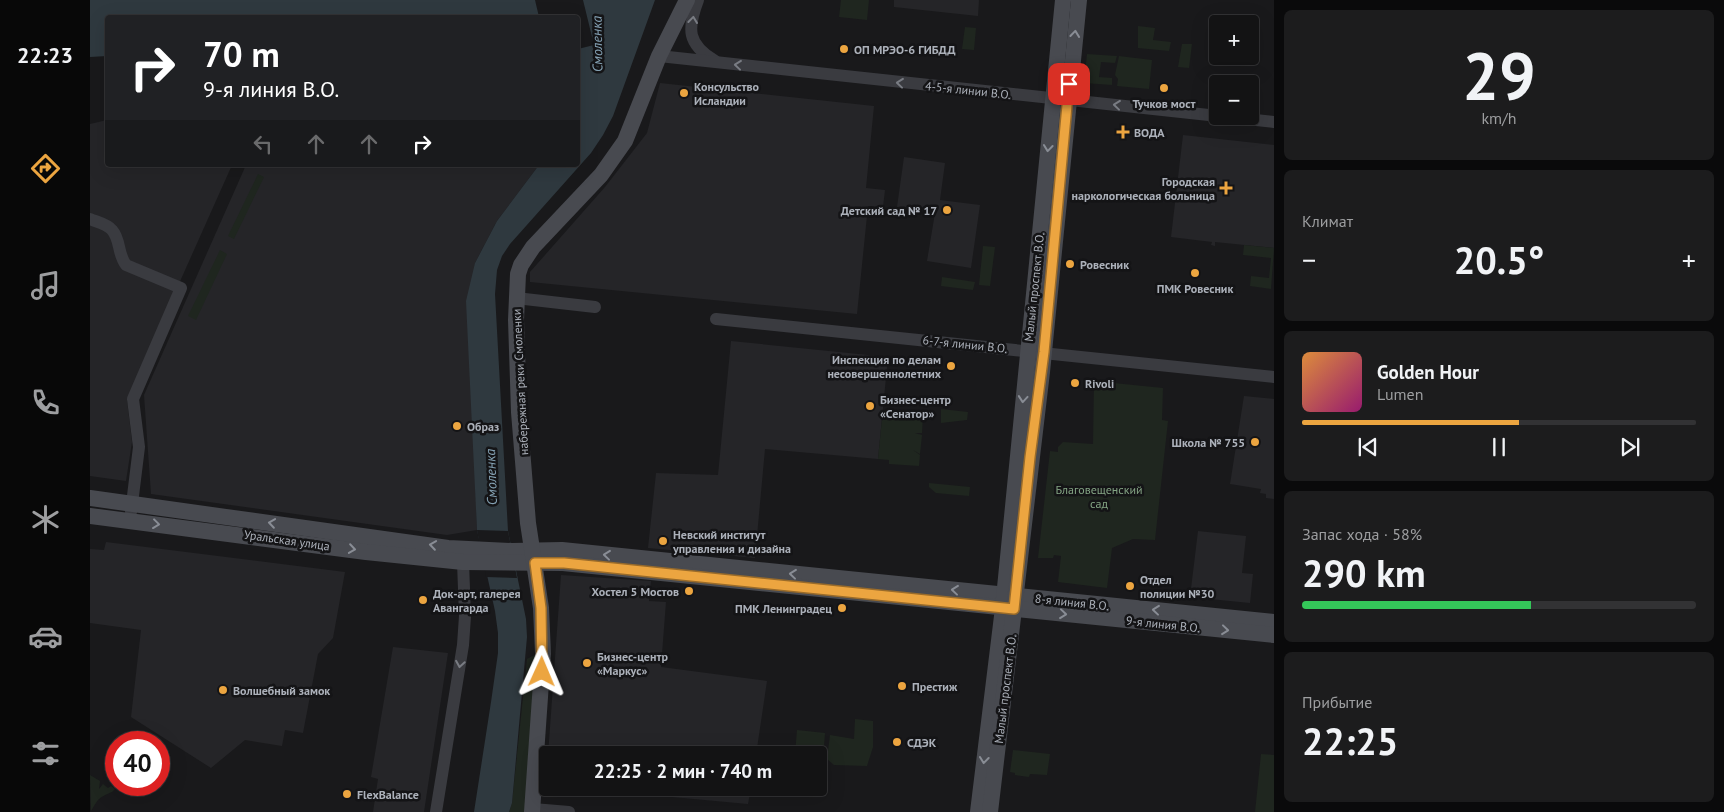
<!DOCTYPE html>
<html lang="ru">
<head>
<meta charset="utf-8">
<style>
	:root { --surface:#131314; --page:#1c1c1d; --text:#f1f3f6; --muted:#9d9ea0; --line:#323234; --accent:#eca540 }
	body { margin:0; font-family:"PT Sans",sans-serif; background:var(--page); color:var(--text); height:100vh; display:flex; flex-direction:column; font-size:19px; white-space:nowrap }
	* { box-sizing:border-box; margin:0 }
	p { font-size:16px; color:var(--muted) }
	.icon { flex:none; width:28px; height:28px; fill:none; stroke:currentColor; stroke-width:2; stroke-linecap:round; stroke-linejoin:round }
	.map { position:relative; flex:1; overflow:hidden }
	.sheet { display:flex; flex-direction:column; gap:10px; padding:10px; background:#0a0a0b; width:450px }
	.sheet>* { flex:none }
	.top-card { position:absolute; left:15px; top:15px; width:475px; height:152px; border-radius:5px; box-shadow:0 5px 20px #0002,0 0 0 1px var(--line); background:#202124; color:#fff; overflow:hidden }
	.controls { position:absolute; left:1119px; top:15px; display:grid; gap:10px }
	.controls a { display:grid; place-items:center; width:50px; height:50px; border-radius:5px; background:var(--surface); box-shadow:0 5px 20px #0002,0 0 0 1px var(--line); font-size:25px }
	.speed { position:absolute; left:15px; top:731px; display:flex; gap:10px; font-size:25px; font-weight:700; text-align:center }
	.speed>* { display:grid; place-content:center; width:65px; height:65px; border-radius:50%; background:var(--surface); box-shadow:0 5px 20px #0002,0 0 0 1px var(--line); line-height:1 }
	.speed .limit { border:8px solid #d22; background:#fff; color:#111 }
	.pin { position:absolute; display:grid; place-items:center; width:42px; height:42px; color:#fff; margin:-21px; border-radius:10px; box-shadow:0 2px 8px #0006 }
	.me { position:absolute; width:55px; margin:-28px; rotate:1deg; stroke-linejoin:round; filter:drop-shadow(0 0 4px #0008) }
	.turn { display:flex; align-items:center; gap:18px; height:105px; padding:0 15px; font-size:22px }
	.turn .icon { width:65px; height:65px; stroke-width:2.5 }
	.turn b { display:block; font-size:35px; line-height:42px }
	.lanes { display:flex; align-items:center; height:48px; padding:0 15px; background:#0003; justify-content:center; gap:25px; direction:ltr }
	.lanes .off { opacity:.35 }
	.big { font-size:38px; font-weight:700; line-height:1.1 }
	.sheet .card { flex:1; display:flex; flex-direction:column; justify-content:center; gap:8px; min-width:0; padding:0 18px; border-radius:8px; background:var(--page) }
	.sheet .dial { align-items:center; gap:0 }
	.dial b { font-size:65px; line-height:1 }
	.song { display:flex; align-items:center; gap:15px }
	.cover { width:60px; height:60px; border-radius:8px; background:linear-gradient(135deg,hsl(30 70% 55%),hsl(320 70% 35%)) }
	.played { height:5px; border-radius:2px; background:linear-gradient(90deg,var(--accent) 55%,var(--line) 55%) }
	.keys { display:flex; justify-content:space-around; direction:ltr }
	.heat { display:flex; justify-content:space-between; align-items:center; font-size:28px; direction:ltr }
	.charge { height:8px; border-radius:4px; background:linear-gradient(90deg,#34c759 58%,var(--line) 0) }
	.trip { position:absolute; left:449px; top:746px; width:288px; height:50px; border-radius:5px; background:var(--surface); box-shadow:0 5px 20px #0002,0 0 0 1px var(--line); font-weight:700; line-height:50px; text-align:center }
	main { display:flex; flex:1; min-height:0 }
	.tab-bar { display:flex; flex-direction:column; width:90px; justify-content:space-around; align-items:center; background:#080808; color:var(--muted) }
	.tab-bar .icon { width:35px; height:35px }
	.tab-bar .active { color:var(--accent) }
	.tab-bar b { font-size:22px; color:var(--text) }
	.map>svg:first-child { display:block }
	.built { fill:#252528 }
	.green { fill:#1f261f }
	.water { fill:#2f393f }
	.pier { fill:#19191b }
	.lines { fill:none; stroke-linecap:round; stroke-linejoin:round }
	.street { stroke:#3a3b40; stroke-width:12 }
	.secondary { stroke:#484a50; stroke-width:16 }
	.oneway { stroke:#797c83 }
	.oneway2 { stroke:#898d95 }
	.route-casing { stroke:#996b2a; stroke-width:12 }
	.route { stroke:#eca540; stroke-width:9 }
	.poi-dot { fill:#eca540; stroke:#141416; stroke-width:2 }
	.labels { text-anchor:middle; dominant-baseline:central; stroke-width:5; stroke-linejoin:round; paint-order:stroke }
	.poi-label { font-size:12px; font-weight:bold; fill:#acb1ba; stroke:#141416; text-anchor:start }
	.street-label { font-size:12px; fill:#acb1ba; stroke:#141416 }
	.park-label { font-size:12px; fill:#84a484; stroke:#141416 }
	.water-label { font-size:14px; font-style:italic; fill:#84a1b3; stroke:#141416 }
</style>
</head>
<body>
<main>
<nav class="tab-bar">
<b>22:23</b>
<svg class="icon active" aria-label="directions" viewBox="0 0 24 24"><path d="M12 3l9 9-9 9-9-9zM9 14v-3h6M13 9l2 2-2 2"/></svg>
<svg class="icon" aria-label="music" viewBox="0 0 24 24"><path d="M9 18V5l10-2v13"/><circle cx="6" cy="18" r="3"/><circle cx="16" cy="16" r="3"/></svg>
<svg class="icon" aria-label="phone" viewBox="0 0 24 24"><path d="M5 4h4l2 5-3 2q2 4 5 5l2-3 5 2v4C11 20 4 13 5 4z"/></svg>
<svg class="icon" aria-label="climate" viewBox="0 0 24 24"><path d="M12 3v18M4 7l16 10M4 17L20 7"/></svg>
<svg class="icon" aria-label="car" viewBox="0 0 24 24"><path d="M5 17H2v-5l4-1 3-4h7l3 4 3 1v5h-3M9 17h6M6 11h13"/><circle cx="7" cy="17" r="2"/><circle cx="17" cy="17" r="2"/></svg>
<svg class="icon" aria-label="filters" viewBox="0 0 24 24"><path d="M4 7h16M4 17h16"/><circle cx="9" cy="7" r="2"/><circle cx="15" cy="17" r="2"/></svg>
</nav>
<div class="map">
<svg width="1184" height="812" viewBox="0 0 1184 812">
	<rect width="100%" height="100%" fill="#19191b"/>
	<!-- built -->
	<g class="built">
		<polygon points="804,0 889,0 888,16 804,7"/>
		<polygon points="570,83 784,106 776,188 795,190 793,207 778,206 767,314 440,282 440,272 515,187 557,133"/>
		<polygon points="17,120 18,165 142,165 37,400 42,442 36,481 0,476 0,124"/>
		<polygon points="1093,135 1184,145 1184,248 1125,242 1125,246 1121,245 1122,242 1081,237"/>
		<polygon points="814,157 855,163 850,200 890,205 881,268 837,261 845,213 807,207"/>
		<polygon points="156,165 449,165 407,221 385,263 384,440 387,530 357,535 61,494 54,395"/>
		<polygon points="641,341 798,357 788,459 675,449 665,558 558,548 566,473 628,475"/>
		<polygon points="1154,396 1184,399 1184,499 1176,498 1176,494 1170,493 1171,489 1140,484"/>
		<polygon points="1108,531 1156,536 1152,573 1163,574 1160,603 1100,597"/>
		<polygon points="16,542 255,572 243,638 228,654 213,733 195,730 192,746 155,740 121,768 41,717 51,630 0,623 0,549 14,550"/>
		<polygon points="471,575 561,581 559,601 576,602 571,667 677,681 666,755 458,755"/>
		<polygon points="303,647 358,653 334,812 283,812 288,779 281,777"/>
		<polygon points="484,788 661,788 658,804"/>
	</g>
	<!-- green -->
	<g class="green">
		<polygon points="751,0 779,0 777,20 749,17"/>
		<polygon points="1048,26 1065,28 1063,40 1081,42 1079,51 1048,48"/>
		<polygon points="875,27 886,28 884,50 872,49"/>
		<polygon points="1092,44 1102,44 1099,68 1088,67"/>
		<polygon points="997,54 1027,56 1025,63 1011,62 1009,77 1022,78 1022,85 994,83"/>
		<polygon points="1029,56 1062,60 1059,89 1027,86 1028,79 1025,75"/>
		<polygon points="168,174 174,177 144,239 138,236"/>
		<polygon points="1154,245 1184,248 1181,289 1160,286 1161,276 1179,278 1181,258 1153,255"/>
		<polygon points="893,246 905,247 900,286 889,285"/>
		<polygon points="130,250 137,254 106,320 98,316"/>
		<polygon points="852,277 885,282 883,290 851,286"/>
		<polygon points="1004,381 1073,388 1072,420 1078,421 1065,540 1043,539 1022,548 1017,588 968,582 971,556 964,555 963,558 948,558 960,451 968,452 968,447 973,442 1003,444"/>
		<polygon points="793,409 794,416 798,416 798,410 802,410 801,419 805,419 806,410 814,411 817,421 816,411 833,414 832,433 825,433 832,435 830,454 823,450 830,455 829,466 799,464 799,460 788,459"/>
		<polygon points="851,409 878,412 877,420 851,423"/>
		<polygon points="839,483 880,487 879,496 846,493 839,487"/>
		<polygon points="448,653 437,812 419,812 422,803 437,659"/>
		<polygon points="765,719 783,721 783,747 777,766 744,765 737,759 740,735 764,739"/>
		<polygon points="707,730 735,733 733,758 728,757 728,755 705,755"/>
		<polygon points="923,750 960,754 957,775 940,774 939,777 925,775 925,773 920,772"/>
		<polygon points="1171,754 1184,755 1184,812 1165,812"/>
		<path d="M0,775L10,781L9,789L13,784L18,788L21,786L25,789L22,792C8,798 9,798 1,811Z"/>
	</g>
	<!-- water -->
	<polygon class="water" points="0,0 565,0 523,116 513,135 501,153 420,244 412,256 407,270 405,294 418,531 436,619 437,637 422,803 419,812 384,812 401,702 408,653 408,633 405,611 387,530 376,301 385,263 407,221 449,165 488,165 488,18 18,18 17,56 0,57"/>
	<!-- pier -->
	<g class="pier">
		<polygon points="445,0 493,0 504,45 488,49 488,18 449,17"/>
		<polygon points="387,530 418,531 427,578 396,577"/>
	</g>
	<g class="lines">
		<!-- street -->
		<g class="street">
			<path d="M608,0C597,29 597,44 625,61"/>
			<polyline points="569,56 1128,116"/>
			<polyline points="1129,116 1184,122"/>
			<path d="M0,219C7,222 17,224 22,230C31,240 27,253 36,265L91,288L43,399L49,447L41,512"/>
			<polyline points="426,298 505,307"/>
			<polyline points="626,319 1184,377"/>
			<polyline points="443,809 479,812"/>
			<polyline points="346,812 373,645 375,616 373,562"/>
		</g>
		<!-- secondary -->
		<g class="secondary">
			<polyline points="0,498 358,548 422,551 472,550 1184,622"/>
			<polyline points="0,516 276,552 373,562 473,563 1184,635"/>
			<polyline points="442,812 453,654 451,608 438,523 429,412 426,320 428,274 431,265 443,247 511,175 535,141 569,56 597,0"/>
			<polyline points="888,812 913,608 973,0"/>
			<polyline points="900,812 952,372 989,0"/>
		</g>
	</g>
	<!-- one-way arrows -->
	<defs><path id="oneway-chevron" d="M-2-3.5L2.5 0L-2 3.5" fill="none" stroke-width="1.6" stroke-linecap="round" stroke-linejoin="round" transform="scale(1.25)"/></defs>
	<g class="oneway">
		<use href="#oneway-chevron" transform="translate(603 20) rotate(-83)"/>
		<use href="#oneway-chevron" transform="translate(648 65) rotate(-174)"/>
		<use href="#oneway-chevron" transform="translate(810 83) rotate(-174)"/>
		<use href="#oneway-chevron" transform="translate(1027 105) rotate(-174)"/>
		<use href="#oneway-chevron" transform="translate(370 664) rotate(99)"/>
	</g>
	<g class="oneway2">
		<use href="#oneway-chevron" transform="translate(985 34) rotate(-84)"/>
		<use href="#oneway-chevron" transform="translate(958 148) rotate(96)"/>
		<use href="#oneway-chevron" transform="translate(933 399) rotate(95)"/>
		<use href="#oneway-chevron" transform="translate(182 523) rotate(-172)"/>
		<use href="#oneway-chevron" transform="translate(66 524) rotate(7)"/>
		<use href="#oneway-chevron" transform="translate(343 545) rotate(-172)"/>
		<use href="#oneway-chevron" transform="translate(262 549) rotate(8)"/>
		<use href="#oneway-chevron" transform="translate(517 555) rotate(-174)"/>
		<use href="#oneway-chevron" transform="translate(703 574) rotate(-174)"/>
		<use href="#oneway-chevron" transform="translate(865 590) rotate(-174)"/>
		<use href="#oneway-chevron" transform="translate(1066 610) rotate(-174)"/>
		<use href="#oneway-chevron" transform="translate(973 614) rotate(6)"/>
		<use href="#oneway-chevron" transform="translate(1135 630) rotate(6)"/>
		<use href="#oneway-chevron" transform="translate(894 760) rotate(97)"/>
	</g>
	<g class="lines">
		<defs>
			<polyline id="route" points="452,672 451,608 445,563 474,563 924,609 940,457 954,352 979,84"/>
		</defs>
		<!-- route casing -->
		<use href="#route" class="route-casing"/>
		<!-- route -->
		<use href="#route" class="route"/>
	</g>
	<!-- markers -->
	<g class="poi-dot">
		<circle cx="754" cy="49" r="5"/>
		<circle cx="1074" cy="88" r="5"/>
		<circle cx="594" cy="93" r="5"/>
		<path d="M1030.5 124.5h5v5h5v5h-5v5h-5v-5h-5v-5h5z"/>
		<path d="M1133.5 180.5h5v5h5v5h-5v5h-5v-5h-5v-5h5z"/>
		<circle cx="857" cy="210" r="5"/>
		<circle cx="980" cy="264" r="5"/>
		<circle cx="1105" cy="273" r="5"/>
		<circle cx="861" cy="366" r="5"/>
		<circle cx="985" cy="383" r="5"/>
		<circle cx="780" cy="406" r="5"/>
		<circle cx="367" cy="426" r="5"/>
		<circle cx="1165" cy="442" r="5"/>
		<circle cx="573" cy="541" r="5"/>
		<circle cx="1040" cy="586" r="5"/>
		<circle cx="599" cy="591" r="5"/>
		<circle cx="333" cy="600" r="5"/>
		<circle cx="752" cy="608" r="5"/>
		<circle cx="497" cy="663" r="5"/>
		<circle cx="812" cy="686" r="5"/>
		<circle cx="133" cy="690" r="5"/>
		<circle cx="807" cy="742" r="5"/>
		<circle cx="257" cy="794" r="5"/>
	</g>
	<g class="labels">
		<!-- poi labels -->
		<g class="poi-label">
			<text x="764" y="49">ОП МРЭО-6 ГИБДД</text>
			<text x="604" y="86">Консульство<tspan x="604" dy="14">Исландии</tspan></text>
			<text x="1074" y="103" text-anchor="middle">Тучков мост</text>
			<text x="1044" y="132">ВОДА</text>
			<text x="1125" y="181" text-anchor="end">Городская<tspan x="1125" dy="14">наркологическая больница</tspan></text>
			<text x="847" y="210" text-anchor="end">Детский сад № 17</text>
			<text x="990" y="264">Ровесник</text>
			<text x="1105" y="288" text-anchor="middle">ПМК Ровесник</text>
			<text x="851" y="359" text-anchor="end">Инспекция по делам<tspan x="851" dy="14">несовершеннолетних</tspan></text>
			<text x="995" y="383">Rivoli</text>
			<text x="790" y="399">Бизнес-центр<tspan x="790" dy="14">«Сенатор»</tspan></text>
			<text x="377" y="426">Образ</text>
			<text x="1155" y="442" text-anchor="end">Школа № 755</text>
			<text x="583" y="534">Невский институт<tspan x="583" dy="14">управления и дизайна</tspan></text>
			<text x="1050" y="579">Отдел<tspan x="1050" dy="14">полиции №30</tspan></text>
			<text x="589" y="591" text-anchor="end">Хостел 5 Мостов</text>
			<text x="343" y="593">Док-арт, галерея<tspan x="343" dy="14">Авангарда</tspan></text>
			<text x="742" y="608" text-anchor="end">ПМК Ленинградец</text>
			<text x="507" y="656">Бизнес-центр<tspan x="507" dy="14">«Маркус»</tspan></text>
			<text x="822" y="686">Престиж</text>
			<text x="143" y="690">Волшебный замок</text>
			<text x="817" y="742">СДЭК</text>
			<text x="267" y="794">FlexBalance</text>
		</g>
		<!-- street labels -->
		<g class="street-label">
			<text transform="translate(878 90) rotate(6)">4-5-я линии В.О.</text>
			<text transform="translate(944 287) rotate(-84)">Малый проспект В.О.</text>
			<text transform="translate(875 344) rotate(6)">6-7-я линии В.О.</text>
			<text transform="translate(430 382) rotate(-93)">набережная реки Смоленки</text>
			<text transform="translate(197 540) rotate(8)">Уральская улица</text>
			<text transform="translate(982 602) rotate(6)">8-я линия В.О.</text>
			<text transform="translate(1073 624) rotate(6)">9-я линия В.О.</text>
			<text transform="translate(915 689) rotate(-83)">Малый проспект В.О.</text>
		</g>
		<!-- park labels -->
		<g class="park-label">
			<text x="1009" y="489">Благовещенский<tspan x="1009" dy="14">сад</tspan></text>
		</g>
		<!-- water labels -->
		<g class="water-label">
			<text transform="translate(507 44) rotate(-91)">Смоленка</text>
			<text transform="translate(401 477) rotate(-92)">Смоленка</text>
		</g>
	</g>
</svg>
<div class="controls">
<a>+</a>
<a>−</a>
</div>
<div class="speed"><div class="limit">40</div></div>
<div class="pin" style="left:979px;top:84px;background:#d93025"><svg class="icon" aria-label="arrive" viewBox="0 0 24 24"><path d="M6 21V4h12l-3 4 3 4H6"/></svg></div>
<svg class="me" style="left:452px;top:672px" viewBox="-20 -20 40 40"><path d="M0-17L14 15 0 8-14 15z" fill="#eca540" stroke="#fff" stroke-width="4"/></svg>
<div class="trip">22:25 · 2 мин · 740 m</div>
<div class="top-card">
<div class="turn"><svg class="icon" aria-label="right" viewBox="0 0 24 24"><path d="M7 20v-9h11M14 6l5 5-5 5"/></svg><div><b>70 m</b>9-я линия В.О.</div></div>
<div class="lanes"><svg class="icon off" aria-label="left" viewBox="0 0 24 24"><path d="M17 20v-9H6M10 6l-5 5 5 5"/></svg><svg class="icon off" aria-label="ahead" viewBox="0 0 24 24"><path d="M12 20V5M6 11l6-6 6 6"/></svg><svg class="icon off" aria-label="ahead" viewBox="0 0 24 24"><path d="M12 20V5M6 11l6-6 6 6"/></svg><svg class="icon" aria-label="right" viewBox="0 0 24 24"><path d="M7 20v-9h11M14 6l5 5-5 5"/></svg></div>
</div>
</div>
<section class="sheet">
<div class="card dial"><b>29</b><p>km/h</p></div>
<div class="card"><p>Климат</p>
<div class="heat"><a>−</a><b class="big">20.5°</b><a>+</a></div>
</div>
<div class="card">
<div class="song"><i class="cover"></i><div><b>Golden Hour</b><p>Lumen</p></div></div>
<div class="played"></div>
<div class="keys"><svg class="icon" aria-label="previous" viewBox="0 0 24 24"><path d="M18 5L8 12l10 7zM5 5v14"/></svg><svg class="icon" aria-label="pause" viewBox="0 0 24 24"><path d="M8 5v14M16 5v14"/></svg><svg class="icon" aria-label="next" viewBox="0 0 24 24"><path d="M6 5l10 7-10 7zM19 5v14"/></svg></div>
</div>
<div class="card"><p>Запас хода · 58%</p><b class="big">290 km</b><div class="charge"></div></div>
<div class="card"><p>Прибытие</p><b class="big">22:25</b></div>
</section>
</main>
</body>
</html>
